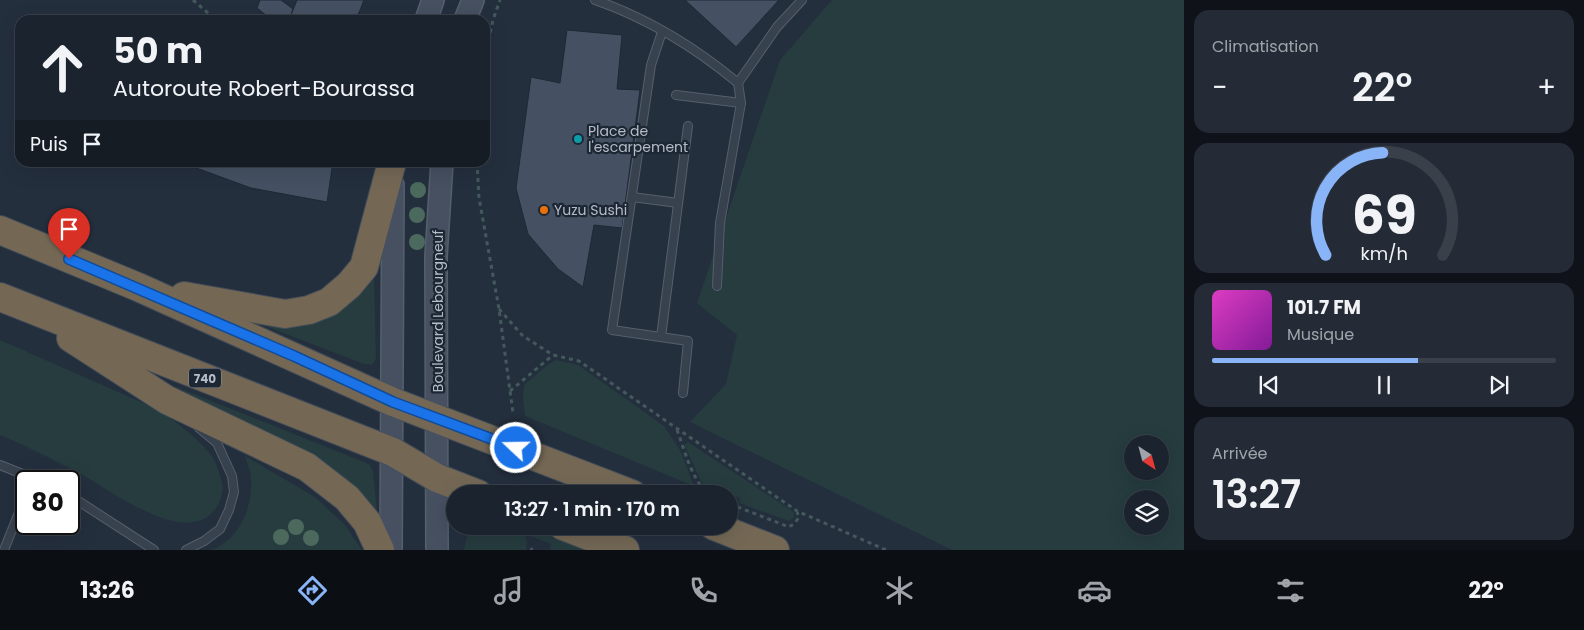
<!DOCTYPE html>
<html lang="fr">
<head>
<meta charset="utf-8">
<style>
	:root { --surface:#1b232e; --page:#242b36; --text:#f1f3f6; --muted:#a0a4aa; --line:#39404a; --accent:#8ab4f8 }
	body { margin:0; font-family:Poppins,sans-serif; background:var(--page); color:var(--text); height:100vh; display:flex; flex-direction:column; font-size:19px; white-space:nowrap }
	* { box-sizing:border-box; margin:0 }
	p { font-size:16px; color:var(--muted) }
	.icon { flex:none; width:28px; height:28px; fill:none; stroke:currentColor; stroke-width:2; stroke-linecap:round; stroke-linejoin:round }
	.map { position:relative; flex:1; overflow:hidden }
	.panel { display:flex; flex-direction:column; gap:10px; padding:10px; background:#0f1319; width:400px }
	.panel>* { flex:none }
	.guide { position:absolute; left:15px; top:15px; width:475px; height:152px; border-radius:15px; box-shadow:0 5px 20px #0002,0 0 0 1px var(--line); background:#1b232e; color:var(--text); overflow:hidden }
	.needle { width:32px; rotate:144deg }
	.controls { position:absolute; left:1124px; top:435px; display:grid; gap:10px }
	.controls a { display:grid; place-items:center; width:45px; height:45px; border-radius:50%; background:var(--surface); box-shadow:0 5px 20px #0002,0 0 0 1px var(--line); font-size:25px }
	.speed { position:absolute; left:15px; top:470px; display:flex; gap:10px; font-size:25px; font-weight:700; text-align:center }
	.speed>* { display:grid; place-content:center; width:65px; height:65px; border-radius:50%; background:var(--surface); box-shadow:0 5px 20px #0002,0 0 0 1px var(--line); line-height:1 }
	.speed .limit { border:2px solid #111; border-radius:8px; background:#fff; color:#111 }
	.pin { position:absolute; display:grid; place-items:center; width:42px; height:42px; color:#fff; margin:-51px -21px; border-radius:50% 50% 50% 0; rotate:-45deg; box-shadow:0 0 5px #0007 }
	.pin .icon { rotate:45deg }
	.me { position:absolute; width:55px; margin:-28px; rotate:291deg; stroke-linejoin:round; filter:drop-shadow(0 0 4px #0008) }
	.turn { display:flex; align-items:center; gap:18px; height:105px; padding:0 15px; font-size:22px }
	.turn .icon { width:65px; height:65px; stroke-width:2.5 }
	.turn b { display:block; font-size:35px; line-height:42px }
	.then { display:flex; align-items:center; height:48px; padding:0 15px; background:#0003; gap:10px; font-size:19px }
	.big { font-size:38px; font-weight:600; line-height:1.1 }
	.panel .card { flex:1; display:flex; flex-direction:column; justify-content:center; gap:8px; min-width:0; padding:0 18px; border-radius:15px; background:var(--page) }
	.panel .dial { align-items:center; gap:0 }
	.dial svg { height:130px; overflow:visible; fill:none; stroke:var(--line); stroke-width:7; stroke-linecap:round; text-anchor:middle }
	.dial text { fill:var(--text); stroke:none }
	.song { display:flex; align-items:center; gap:15px }
	.cover { width:60px; height:60px; border-radius:8px; background:linear-gradient(135deg,hsl(310 70% 55%),hsl(290 70% 35%)) }
	.played { height:5px; border-radius:2px; background:linear-gradient(90deg,var(--accent) 60%,var(--line) 60%) }
	.keys { display:flex; justify-content:space-around; direction:ltr }
	.heat { display:flex; justify-content:space-between; align-items:center; font-size:28px; direction:ltr }
	.trip { position:absolute; left:446px; top:485px; width:292px; height:50px; border-radius:25px; background:var(--surface); box-shadow:0 5px 20px #0002,0 0 0 1px var(--line); font-weight:600; line-height:50px; text-align:center }
	.tabs { display:flex; height:80px; justify-content:space-around; align-items:center; background:#0b0e12; color:var(--muted) }
	.tabs .icon { width:35px; height:35px }
	.tabs .on { color:var(--accent) }
	.tabs b { font-size:22px; color:var(--text) }
	main { display:flex; flex:1; min-height:0 }
	.map>svg:first-child { display:block }
	.green { fill:#263c3f; fill-rule:evenodd }
	.building { fill:#455162; stroke:#1f2835 }
	.lines { fill:none; stroke-linecap:round; stroke-linejoin:round }
	.lane-casing { stroke:#565f6c; stroke-width:10 }
	.secondary-casing { stroke:#565f6c; stroke-width:24 }
	.highway-casing { stroke:#434c59; stroke-width:30 }
	.path { stroke:#44595c; stroke-width:3; stroke-dasharray:4 4; stroke-linecap:butt }
	.lane { stroke:#38414e; stroke-width:8 }
	.secondary { stroke:#465061; stroke-width:21 }
	.highway { stroke:#746855; stroke-width:28 }
	.tree { fill:#4b6a5d }
	.route-casing { stroke:#114b97; stroke-width:12 }
	.route { stroke:#1a73e8; stroke-width:9 }
	.culture-dot { fill:#0f9aa8; stroke:#1d2633; stroke-width:2 }
	.food-dot { fill:#e8710a; stroke:#1d2633; stroke-width:2 }
	.labels { text-anchor:middle; dominant-baseline:central; stroke-width:4.5; stroke-linejoin:round; paint-order:stroke }
	.shield { fill:#1d2633; stroke:#878f9c; stroke-width:1 }
	.shield-label { font-size:12px; font-weight:bold; fill:#b4bcc9 }
	.poi-label { font-size:14px; fill:#b4bcc9; stroke:#1d2633; text-anchor:start }
	.street-label { font-size:14px; fill:#b4bcc9; stroke:#1d2633 }
</style>
</head>
<body>
<main>
<div class="map">
<svg width="1184" height="550" viewBox="0 0 1184 550">
	<rect width="100%" height="100%" fill="#242f3e"/>
	<!-- green -->
	<g class="green">
		<path d="M832,0H1184V550H952L690,422L726,384L737,335L697,303L780,60ZM1132,444H1160V471H1132ZM1132,499H1160V526H1132Z"/>
		<polygon points="374,276 376,359 372,365 364,364 260,324 286,325 363,289"/>
		<path d="M0,340L159,410C177,423 200,439 213,458C217,464 219,473 221,479C225,489 221,500 216,508C187,550 111,490 79,473C54,460 27,446 0,435Z"/>
		<polygon points="556,360 578,365 664,426 680,450 694,486 525,416 523,397 524,385 549,364"/>
		<polygon points="159,380 369,464 373,471 378,523 367,519"/>
		<polygon points="688,442 791,510 794,513 794,517 789,521 739,503 740,498 718,489 713,494 706,489 699,477 685,446 685,444"/>
		<path d="M245,456L315,497L345,525L362,550H211C239,540 253,508 251,479C251,471 247,463 245,456Z"/>
		<polygon points="472,526 534,526 593,550 550,550 551,544 525,534 527,542 526,550 464,550 468,531"/>
	</g>
	<!-- building -->
	<g class="building">
		<polygon points="260,0 281,0 293,9 289,20 272,20 257,8"/>
		<polygon points="297,0 364,0 356,20 289,20"/>
		<polygon points="685,0 779,0 736,47"/>
		<polygon points="567,30 622,35 617,89 640,90 622,228 594,225 583,287 558,269 528,234 516,188 531,77 560,83"/>
		<polygon points="180,162 333,162 327,202 251,188"/>
	</g>
	<g class="lines">
		<defs>
			<g id="lane">
				<path d="M595,0C647,18 696,48 738,83"/>
				<polyline points="662,32 651,65 612,330 688,341 683,393"/>
				<polyline points="676,95 741,103"/>
				<polyline points="632,197 678,203"/>
				<polyline points="717,286 720,223 741,103 738,83 777,27 802,0"/>
				<polyline points="661,337 688,126"/>
				<polyline points="0,465 40,481"/>
				<polyline points="69,495 154,550"/>
				<polyline points="4,550 26,495"/>
				<polyline points="186,550 204,541 220,529 229,510 234,492 232,476 217,443 199,428"/>
			</g>
			<g id="secondary">
				<polyline points="426,20 433,0"/>
				<polyline points="465,20 473,0"/>
				<polyline points="391,550 393,185"/>
				<polyline points="437,550 436,257 442,162"/>
			</g>
			<g id="highway">
				<polyline points="0,230 138,287 393,402 632,494"/>
				<polyline points="184,296 285,314 309,310 329,302 349,285 364,267 392,162"/>
				<polyline points="0,297 393,452 437,478 478,494"/>
				<polyline points="71,338 167,400 307,467 347,498 367,522 380,550"/>
				<polyline points="563,526 625,550"/>
				<polyline points="714,526 775,550"/>
			</g>
		</defs>
		<!-- lane casing -->
		<use href="#lane" class="lane-casing"/>
		<!-- secondary casing -->
		<use href="#secondary" class="secondary-casing"/>
		<!-- highway casing -->
		<use href="#highway" class="highway-casing"/>
		<!-- path -->
		<g class="path">
			<polyline points="193,0 216,20"/>
			<polyline points="485,56 493,20 500,0"/>
			<polyline points="477,162 479,198 499,309 513,413"/>
			<polyline points="499,309 523,336 553,355 579,361 797,511 886,550"/>
			<polyline points="510,391 553,355"/>
			<path d="M677,430C685,451 691,478 708,494"/>
			<polyline points="730,504 789,527 795,523 799,517 797,512"/>
			<polyline points="531,548 532,550"/>
		</g>
		<!-- lane -->
		<use href="#lane" class="lane"/>
		<!-- secondary -->
		<use href="#secondary" class="secondary"/>
		<!-- highway -->
		<use href="#highway" class="highway"/>
	</g>
	<!-- trees -->
	<g class="tree">
		<circle cx="418" cy="190" r="8"/>
		<circle cx="417" cy="215" r="8"/>
		<circle cx="417" cy="242" r="8"/>
		<circle cx="296" cy="527" r="8"/>
		<circle cx="281" cy="537" r="8"/>
		<circle cx="311" cy="538" r="8"/>
	</g>
	<g class="lines">
		<defs>
			<polyline id="route" points="69,259 294,356 393,402 516,448"/>
		</defs>
		<!-- route casing -->
		<use href="#route" class="route-casing"/>
		<!-- route -->
		<use href="#route" class="route"/>
	</g>
	<!-- markers -->
	<circle class="culture-dot" cx="578" cy="139" r="5"/>
	<circle class="food-dot" cx="544" cy="210" r="5"/>
	<g class="labels">
		<!-- shield labels -->
		<rect class="shield" x="189" y="368.5" width="32" height="19" rx="4"/>
		<g class="shield-label">
			<text x="205" y="378">740</text>
		</g>
		<!-- poi labels -->
		<g class="poi-label">
			<text x="588" y="131">Place de<tspan x="588" dy="16">l'escarpement</tspan></text>
			<text x="554" y="210">Yuzu Sushi</text>
		</g>
		<!-- street labels -->
		<g class="street-label">
			<text transform="translate(438 311) rotate(-90)">Boulevard Lebourgneuf</text>
		</g>
	</g>
</svg>
<div class="controls">
<a><svg class="needle" viewBox="-14 -14 28 28"><path d="M0-13l5 13h-10z" fill="#e53935"/><path d="M0 13l5-13h-10z" fill="#a0a4aa"/></svg></a>
<a><svg class="icon" aria-label="layers" viewBox="0 0 24 24"><path d="M12 4l9 5-9 5-9-5zM3 14l9 5 9-5"/></svg></a>
</div>
<div class="speed"><div class="limit">80</div></div>
<div class="pin" style="left:69px;top:259px;background:#d93025"><svg class="icon" aria-label="arrive" viewBox="0 0 24 24"><path d="M6 21V4h12l-3 4 3 4H6"/></svg></div>
<svg class="me" style="left:516px;top:448px" viewBox="-20 -20 40 40"><circle r="17" fill="#1a73e8" stroke="#fff" stroke-width="3"/><path d="M0-11L8 9 0 5-8 9z" fill="#fff"/></svg>
<div class="trip">13:27 · 1 min · 170 m</div>
<div class="guide">
<div class="turn"><svg class="icon" aria-label="ahead" viewBox="0 0 24 24"><path d="M12 20V5M6 11l6-6 6 6"/></svg><div><b>50 m</b>Autoroute Robert-Bourassa</div></div>
<div class="then">Puis<svg class="icon" aria-label="arrive" viewBox="0 0 24 24"><path d="M6 21V4h12l-3 4 3 4H6"/></svg></div>
</div>
</div>
<section class="panel">
<div class="card"><p>Climatisation</p>
<div class="heat"><a>−</a><b class="big">22°</b><a>+</a></div>
</div>
<div class="card dial"><svg viewBox="0 0 100 80">
<path d="M14 69A42 42 0 1 1 86 69"/>
<path d="M14 69A42 42 0 0 1 49 6" stroke="#8ab4f8"/>
<text x="50" y="56" font-size="32" font-weight="700">69</text>
<text x="50" y="72" font-size="11">km/h</text>
</svg></div>
<div class="card">
<div class="song"><i class="cover"></i><div><b>101.7 FM</b><p>Musique</p></div></div>
<div class="played"></div>
<div class="keys"><svg class="icon" aria-label="previous" viewBox="0 0 24 24"><path d="M18 5L8 12l10 7zM5 5v14"/></svg><svg class="icon" aria-label="pause" viewBox="0 0 24 24"><path d="M8 5v14M16 5v14"/></svg><svg class="icon" aria-label="next" viewBox="0 0 24 24"><path d="M6 5l10 7-10 7zM19 5v14"/></svg></div>
</div>
<div class="card"><p>Arrivée</p><b class="big">13:27</b></div>
</section>
</main>
<nav class="tabs">
<b>13:26</b>
<svg class="icon on" aria-label="directions" viewBox="0 0 24 24"><path d="M12 3l9 9-9 9-9-9zM9 14v-3h6M13 9l2 2-2 2"/></svg>
<svg class="icon" aria-label="music" viewBox="0 0 24 24"><path d="M9 18V5l10-2v13"/><circle cx="6" cy="18" r="3"/><circle cx="16" cy="16" r="3"/></svg>
<svg class="icon" aria-label="phone" viewBox="0 0 24 24"><path d="M5 4h4l2 5-3 2q2 4 5 5l2-3 5 2v4C11 20 4 13 5 4z"/></svg>
<svg class="icon" aria-label="climate" viewBox="0 0 24 24"><path d="M12 3v18M4 7l16 10M4 17L20 7"/></svg>
<svg class="icon" aria-label="car" viewBox="0 0 24 24"><path d="M5 17H2v-5l4-1 3-4h7l3 4 3 1v5h-3M9 17h6M6 11h13"/><circle cx="7" cy="17" r="2"/><circle cx="17" cy="17" r="2"/></svg>
<svg class="icon" aria-label="filters" viewBox="0 0 24 24"><path d="M4 7h16M4 17h16"/><circle cx="9" cy="7" r="2"/><circle cx="15" cy="17" r="2"/></svg>
<b>22°</b>
</nav>
</body>
</html>
